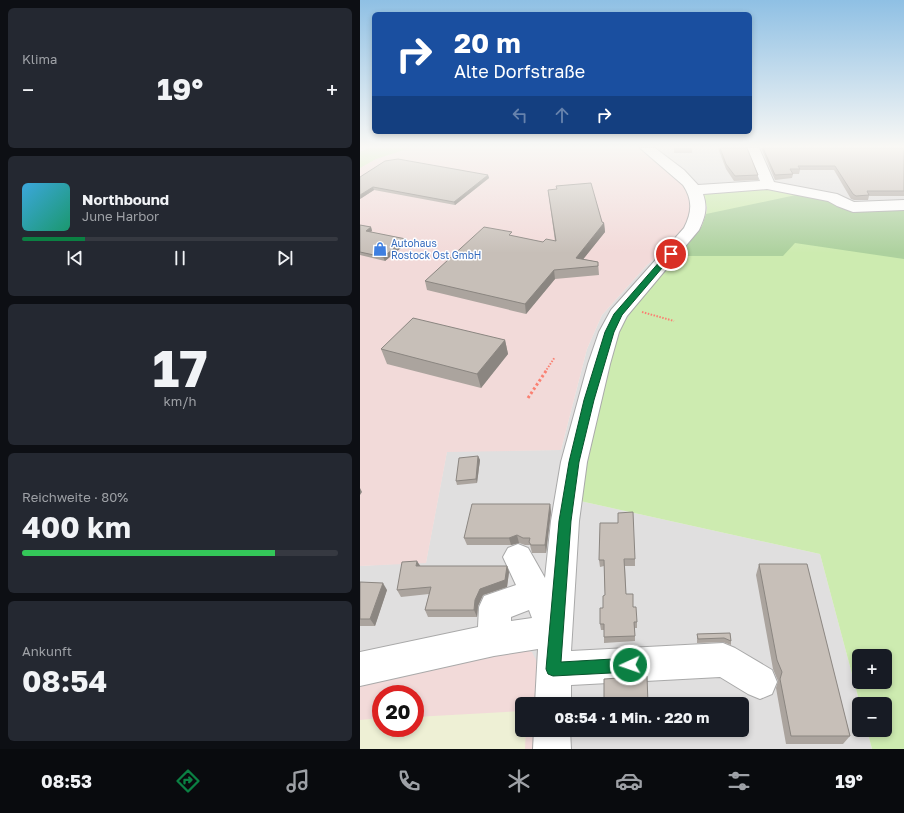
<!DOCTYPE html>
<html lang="de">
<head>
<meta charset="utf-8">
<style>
	:root { --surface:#171b24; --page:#242831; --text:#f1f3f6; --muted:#9ea1a6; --line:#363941; --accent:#0b8043 }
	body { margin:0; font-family:"Golos Text",sans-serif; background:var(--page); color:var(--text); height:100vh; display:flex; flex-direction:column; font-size:15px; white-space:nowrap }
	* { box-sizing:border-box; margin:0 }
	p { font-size:13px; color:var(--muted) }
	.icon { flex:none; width:22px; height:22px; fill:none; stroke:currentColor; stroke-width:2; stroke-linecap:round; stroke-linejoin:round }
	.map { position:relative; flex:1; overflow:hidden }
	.side { display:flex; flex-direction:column; gap:8px; padding:8px; background:#0d0f14; width:360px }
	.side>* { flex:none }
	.top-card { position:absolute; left:12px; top:12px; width:380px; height:122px; border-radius:6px; box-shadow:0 2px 6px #0003; background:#1a4fa0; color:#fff; overflow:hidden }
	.buttons { position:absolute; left:492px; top:649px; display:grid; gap:8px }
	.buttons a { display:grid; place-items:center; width:40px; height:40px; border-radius:6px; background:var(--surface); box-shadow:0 2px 6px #0003; font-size:20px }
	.speed { position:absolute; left:12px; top:685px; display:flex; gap:8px; font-size:20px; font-weight:700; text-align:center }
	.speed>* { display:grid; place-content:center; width:52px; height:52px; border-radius:50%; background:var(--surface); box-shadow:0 2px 6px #0003; line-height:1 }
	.speed .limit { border:6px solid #d22; background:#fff; color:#111 }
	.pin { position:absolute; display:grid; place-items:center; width:34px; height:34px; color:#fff; margin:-17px; border:2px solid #fff; border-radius:50%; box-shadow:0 1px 4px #0007 }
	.me { position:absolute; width:44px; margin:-22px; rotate:267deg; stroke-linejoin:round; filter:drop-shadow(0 0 3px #0008) }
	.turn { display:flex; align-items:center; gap:14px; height:84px; padding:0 16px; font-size:18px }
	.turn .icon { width:52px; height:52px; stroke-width:2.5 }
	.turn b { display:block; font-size:28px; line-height:34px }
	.lanes { display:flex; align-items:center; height:38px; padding:0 16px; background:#0003; justify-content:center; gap:20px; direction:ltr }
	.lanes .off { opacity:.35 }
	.big { font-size:30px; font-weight:700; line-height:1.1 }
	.side .tile { flex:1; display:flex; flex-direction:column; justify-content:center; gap:6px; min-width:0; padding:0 14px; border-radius:6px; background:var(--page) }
	.side .dial { align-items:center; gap:0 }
	.dial b { font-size:52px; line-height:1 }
	.song { display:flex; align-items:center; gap:12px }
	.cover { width:48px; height:48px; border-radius:6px; background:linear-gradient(135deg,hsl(200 70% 55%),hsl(160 70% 35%)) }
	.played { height:4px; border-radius:2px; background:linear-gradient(90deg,var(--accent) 20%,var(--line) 20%) }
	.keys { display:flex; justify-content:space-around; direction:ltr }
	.heat { display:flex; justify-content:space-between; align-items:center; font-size:22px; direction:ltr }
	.charge { height:6px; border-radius:3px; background:linear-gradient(90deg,#34c759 80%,var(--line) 0) }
	.trip { position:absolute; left:155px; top:697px; width:234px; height:40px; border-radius:6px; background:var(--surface); box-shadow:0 2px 6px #0003; font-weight:700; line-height:40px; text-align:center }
	.dock { display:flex; height:64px; justify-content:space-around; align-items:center; background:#090b0e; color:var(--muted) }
	.dock .icon { width:28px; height:28px }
	.dock .selected { color:var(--accent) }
	.dock b { font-size:18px; color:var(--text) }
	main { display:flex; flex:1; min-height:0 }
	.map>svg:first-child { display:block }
	.residential { fill:#e0dfdf }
	.commercial { fill:#f2dad9; fill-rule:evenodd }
	.farmland { fill:#eef0d5 }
	.grass { fill:#cdebb0; fill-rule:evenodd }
	.forest { fill:#add19e }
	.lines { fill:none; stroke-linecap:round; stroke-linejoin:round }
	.minor-casing { stroke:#a9a9a9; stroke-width:2 }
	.path-far1 { stroke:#fa8072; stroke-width:2; stroke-dasharray:1.5 1.5; stroke-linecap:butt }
	.path { stroke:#fa8072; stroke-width:3; stroke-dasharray:2.5 2.5; stroke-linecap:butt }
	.minor { fill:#fff; fill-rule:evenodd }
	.wall { fill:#aba49e }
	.shaded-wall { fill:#8b8681 }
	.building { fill:#c7bfb8; stroke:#8b8681 }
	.route { fill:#0b8043; stroke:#07532c }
	.labels { text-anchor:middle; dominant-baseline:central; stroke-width:3; stroke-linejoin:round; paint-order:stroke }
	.far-shop-label { font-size:10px; fill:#366cbe; stroke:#fff; text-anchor:start }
</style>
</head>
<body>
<main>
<section class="side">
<div class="tile"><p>Klima</p>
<div class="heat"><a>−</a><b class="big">19°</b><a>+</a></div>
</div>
<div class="tile">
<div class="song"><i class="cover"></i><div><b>Northbound</b><p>June Harbor</p></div></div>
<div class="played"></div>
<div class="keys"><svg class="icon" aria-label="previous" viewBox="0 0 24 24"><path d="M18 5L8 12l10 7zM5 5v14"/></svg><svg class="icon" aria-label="pause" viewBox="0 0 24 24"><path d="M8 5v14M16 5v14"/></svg><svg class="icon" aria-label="next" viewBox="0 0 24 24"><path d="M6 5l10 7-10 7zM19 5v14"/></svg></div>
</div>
<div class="tile dial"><b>17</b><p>km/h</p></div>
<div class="tile"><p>Reichweite · 80%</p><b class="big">400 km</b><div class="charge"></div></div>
<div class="tile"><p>Ankunft</p><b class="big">08:54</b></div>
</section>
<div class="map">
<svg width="544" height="749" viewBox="0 0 544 749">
	<rect width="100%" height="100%" fill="#f2efe9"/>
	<!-- residential -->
	<polygon class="residential" points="279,148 544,148 544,205 493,207 343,189 347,208 346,214 342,226 319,256 277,303 220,501 460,554 500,704 499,730 507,730 512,749 173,749 174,730 382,730 382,704 175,704 0,680 0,566 66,562 87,451 201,450 227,349 242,315 287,265 305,250 319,179"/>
	<!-- commercial -->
	<g class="commercial">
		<polygon points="9,148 279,148 319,179 329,190 333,203 329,222 305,250 287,265 242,315 227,349 201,450 87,452 66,563 0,566 0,152"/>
		<path d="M152,647L172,652L177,662L175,704H162V730H174L173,749H0V680ZM21,694H55V728H21Z"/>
	</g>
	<!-- farmland -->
	<polygon class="farmland" points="162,711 162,730 166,730 165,749 0,749 0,720 21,718 21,728 55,728 55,717"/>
	<!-- grass -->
	<g class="grass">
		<polygon points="9,148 50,148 16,159 0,168 0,152"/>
		<path d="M390,185L482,203L544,205V749H512L507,730H525V704H500L460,554L220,501L233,421L259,330L277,303L319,256L342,226L346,214L347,208L342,189ZM499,656H525V682H499Z"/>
	</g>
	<!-- forest -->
	<polygon class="forest" points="450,192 482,203 544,205 544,259 435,243 423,256 319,256 342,226 346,214"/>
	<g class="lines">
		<defs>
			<g id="minor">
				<path d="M280,148H295L324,170L338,185L400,181L386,148H399L414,182L477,194L494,202L544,200V210L493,212L477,206L468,201L407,189L343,194C348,208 345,217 339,230L267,316L259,332L250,364L227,462L219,521L211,651L363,643L375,648L412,670L417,682L412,694L400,699L388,694L360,677L211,685V704H175L178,649L134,656L0,686V652L118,627L119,607L124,596L156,585L143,557L148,548L158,544L168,548L185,578L191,521L201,462L228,364L239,332L251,310L324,228C332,212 333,200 323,185ZM169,610L172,618L151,621V617Z"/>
				<polygon points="174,730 210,730 211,749 173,749"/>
			</g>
		</defs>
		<!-- minor casing -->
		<use href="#minor" class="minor-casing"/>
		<!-- path-far1 -->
		<g class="path-far1">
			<polyline points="282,312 314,321"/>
			<polyline points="185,372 195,357"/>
		</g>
		<!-- path -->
		<polyline class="path" points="168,398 186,371"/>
		<!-- minor -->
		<use href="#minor" class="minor"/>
	</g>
	<!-- wall -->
	<g class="wall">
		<rect x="314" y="148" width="18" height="5"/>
		<polygon points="358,148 387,148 398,175 398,180 374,181 366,169"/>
		<polygon points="401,148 544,148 544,196 509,196 508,200 494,200 491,199 474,170 440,170 439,174 433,174 432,178 415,180"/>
		<polygon points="25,161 128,175 129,178 95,205 14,190 0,199"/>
		<polygon points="188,190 244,223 245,232 223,259 238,262 239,275 195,279 166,314 67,290 65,281 153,236 183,242 195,241"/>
		<polygon points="0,225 11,227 12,231 10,232 46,239 47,243 25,261 0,255"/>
		<polygon points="145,340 148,354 121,388 27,364 21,349"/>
		<polygon points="118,456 120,460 117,483 97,485 96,481"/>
		<polygon points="190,504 191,512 186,553 172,553 170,545 165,545 159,543 151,545 107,545 104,538"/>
		<polygon points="275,559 275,566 265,566 266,594 273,607 277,622 277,628 275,628 275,641 244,643 244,630 241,630 240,624 245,595 244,566 240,567 239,560"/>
		<polygon points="399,564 490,736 483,744 426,744 416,688 418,681 413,669 396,575"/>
		<polygon points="60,566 147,566 149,572 147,587 123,595 118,606 117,617 68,617 65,610 69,594 41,597 37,590"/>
		<polygon points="0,582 27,590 15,626 0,626"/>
		<polygon points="370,633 371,641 371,645 363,642 337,643 337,634"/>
	</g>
	<!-- shaded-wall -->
	<g class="shaded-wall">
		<polygon points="128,175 129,178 95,205 94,202"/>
		<polygon points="13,187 14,190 0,199 0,195"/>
		<polygon points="244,223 245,232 217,267 216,258"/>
		<polygon points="11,227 12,231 7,234 6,231"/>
		<polygon points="46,239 47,243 25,261 23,257"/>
		<polygon points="194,270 195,279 166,314 165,304"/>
		<polygon points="145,340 148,354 121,388 117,374"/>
		<polygon points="118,456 120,460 117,483 116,479"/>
		<polygon points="0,488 2,492 0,495"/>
		<polygon points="190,504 191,512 186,553 185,545"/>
		<polygon points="157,535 159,543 151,545 149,538"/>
		<polygon points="57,561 61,567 56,566"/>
		<polygon points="147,566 149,572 147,587 123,595 118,606 117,617 114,610 115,600 120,589"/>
		<polygon points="23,583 27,590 15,626 10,619"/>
	</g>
	<!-- building -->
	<g class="building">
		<polygon points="360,148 387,148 398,175 375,176 366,164"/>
		<polygon points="403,148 544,148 544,191 507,191 509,195 496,196 493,194 475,166 438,166 440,169 430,169 433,174 415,175"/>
		<polygon points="38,159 128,175 94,202 13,187 0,195 0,177 25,161"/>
		<polygon points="231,183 242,222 244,223 216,258 238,262 238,266 194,270 165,304 65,281 124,227 152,232 149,235 183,242 186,239 196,241 188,190 197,189 196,186"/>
		<polygon points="0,225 11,227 6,231 46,239 23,257 0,252"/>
		<polygon points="53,318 145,340 117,374 21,349"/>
		<polygon points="118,456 116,479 96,481 99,458"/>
		<polygon points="112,504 190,504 185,545 171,545 169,542 170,538 163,538 157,535 149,538 104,538"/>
		<polygon points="273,512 275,559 264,559 266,594 273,594 273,607 276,607 277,622 274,622 275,636 244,637 244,624 240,624 240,608 243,608 243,596 245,595 244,560 239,560 240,523 258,523 258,513"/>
		<polygon points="57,561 56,566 147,566 145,580 120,589 115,600 114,610 65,610 71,587 37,590 42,562"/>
		<polygon points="399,564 447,564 490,736 431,736 420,679 422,672 417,660"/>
		<polygon points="0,582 23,583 10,619 0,619"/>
		<polygon points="370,633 371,641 364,638 338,639 337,634"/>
		<polygon points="287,676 288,704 244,704 244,679"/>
	</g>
	<!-- sky -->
	<linearGradient id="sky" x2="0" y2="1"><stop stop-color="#8fc0e4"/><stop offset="0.58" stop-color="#f9f8f5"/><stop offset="1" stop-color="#f9f8f5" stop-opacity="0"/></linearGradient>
	<rect width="544" height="253" fill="url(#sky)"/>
	<!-- route -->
	<polygon class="route" points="308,252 311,252 314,254 262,315 254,332 234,400 219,462 211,521 201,662 270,658 275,660 277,665 275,670 270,672 193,676 188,674 186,669 199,521 209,462 224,400 245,332 254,314"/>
	<!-- icons -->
	<defs>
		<symbol id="shop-bare" viewBox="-9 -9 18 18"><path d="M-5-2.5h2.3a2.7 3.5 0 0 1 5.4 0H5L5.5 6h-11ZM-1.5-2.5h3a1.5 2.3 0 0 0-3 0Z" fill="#3f7fe0" stroke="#fff" stroke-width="2.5" paint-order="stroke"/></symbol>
	</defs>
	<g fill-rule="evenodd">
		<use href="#shop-bare" x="10" y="239" width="20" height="20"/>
	</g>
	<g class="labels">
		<!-- far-shop labels -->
		<g class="far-shop-label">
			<text x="31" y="243">Autohaus<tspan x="31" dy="12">Rostock Ost GmbH</tspan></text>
		</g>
	</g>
</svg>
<div class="buttons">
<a>+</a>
<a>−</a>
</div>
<div class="speed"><div class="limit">20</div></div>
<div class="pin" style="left:311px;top:254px;background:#d93025"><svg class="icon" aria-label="arrive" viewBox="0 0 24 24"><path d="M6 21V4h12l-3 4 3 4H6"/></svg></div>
<svg class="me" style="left:270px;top:665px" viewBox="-20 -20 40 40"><circle r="17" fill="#0b8043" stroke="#fff" stroke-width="3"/><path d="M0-11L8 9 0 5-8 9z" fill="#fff"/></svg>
<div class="trip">08:54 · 1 Min. · 220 m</div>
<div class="top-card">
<div class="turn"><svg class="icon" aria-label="right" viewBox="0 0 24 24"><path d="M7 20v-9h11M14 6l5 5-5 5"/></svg><div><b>20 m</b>Alte Dorfstraße</div></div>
<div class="lanes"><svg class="icon off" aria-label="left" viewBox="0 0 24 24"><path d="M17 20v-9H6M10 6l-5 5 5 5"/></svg><svg class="icon off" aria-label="ahead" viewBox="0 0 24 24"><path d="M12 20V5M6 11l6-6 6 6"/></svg><svg class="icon" aria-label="right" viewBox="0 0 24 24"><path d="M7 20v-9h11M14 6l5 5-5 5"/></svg></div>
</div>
</div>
</main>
<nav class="dock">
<b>08:53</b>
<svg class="icon selected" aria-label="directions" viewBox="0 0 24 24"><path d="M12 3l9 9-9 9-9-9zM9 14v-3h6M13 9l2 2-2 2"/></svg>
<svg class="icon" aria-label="music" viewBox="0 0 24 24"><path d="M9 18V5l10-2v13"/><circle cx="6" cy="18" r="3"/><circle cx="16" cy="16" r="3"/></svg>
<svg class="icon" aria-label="phone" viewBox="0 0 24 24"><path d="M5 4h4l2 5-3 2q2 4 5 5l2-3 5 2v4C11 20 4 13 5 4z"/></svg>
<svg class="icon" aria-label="climate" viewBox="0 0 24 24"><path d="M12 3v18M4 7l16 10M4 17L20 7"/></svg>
<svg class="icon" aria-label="car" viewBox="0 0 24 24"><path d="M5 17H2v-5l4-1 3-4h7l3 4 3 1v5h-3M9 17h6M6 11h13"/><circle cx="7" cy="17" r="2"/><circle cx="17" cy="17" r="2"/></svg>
<svg class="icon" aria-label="filters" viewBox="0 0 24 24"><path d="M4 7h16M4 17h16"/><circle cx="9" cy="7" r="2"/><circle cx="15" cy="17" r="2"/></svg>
<b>19°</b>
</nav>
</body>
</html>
